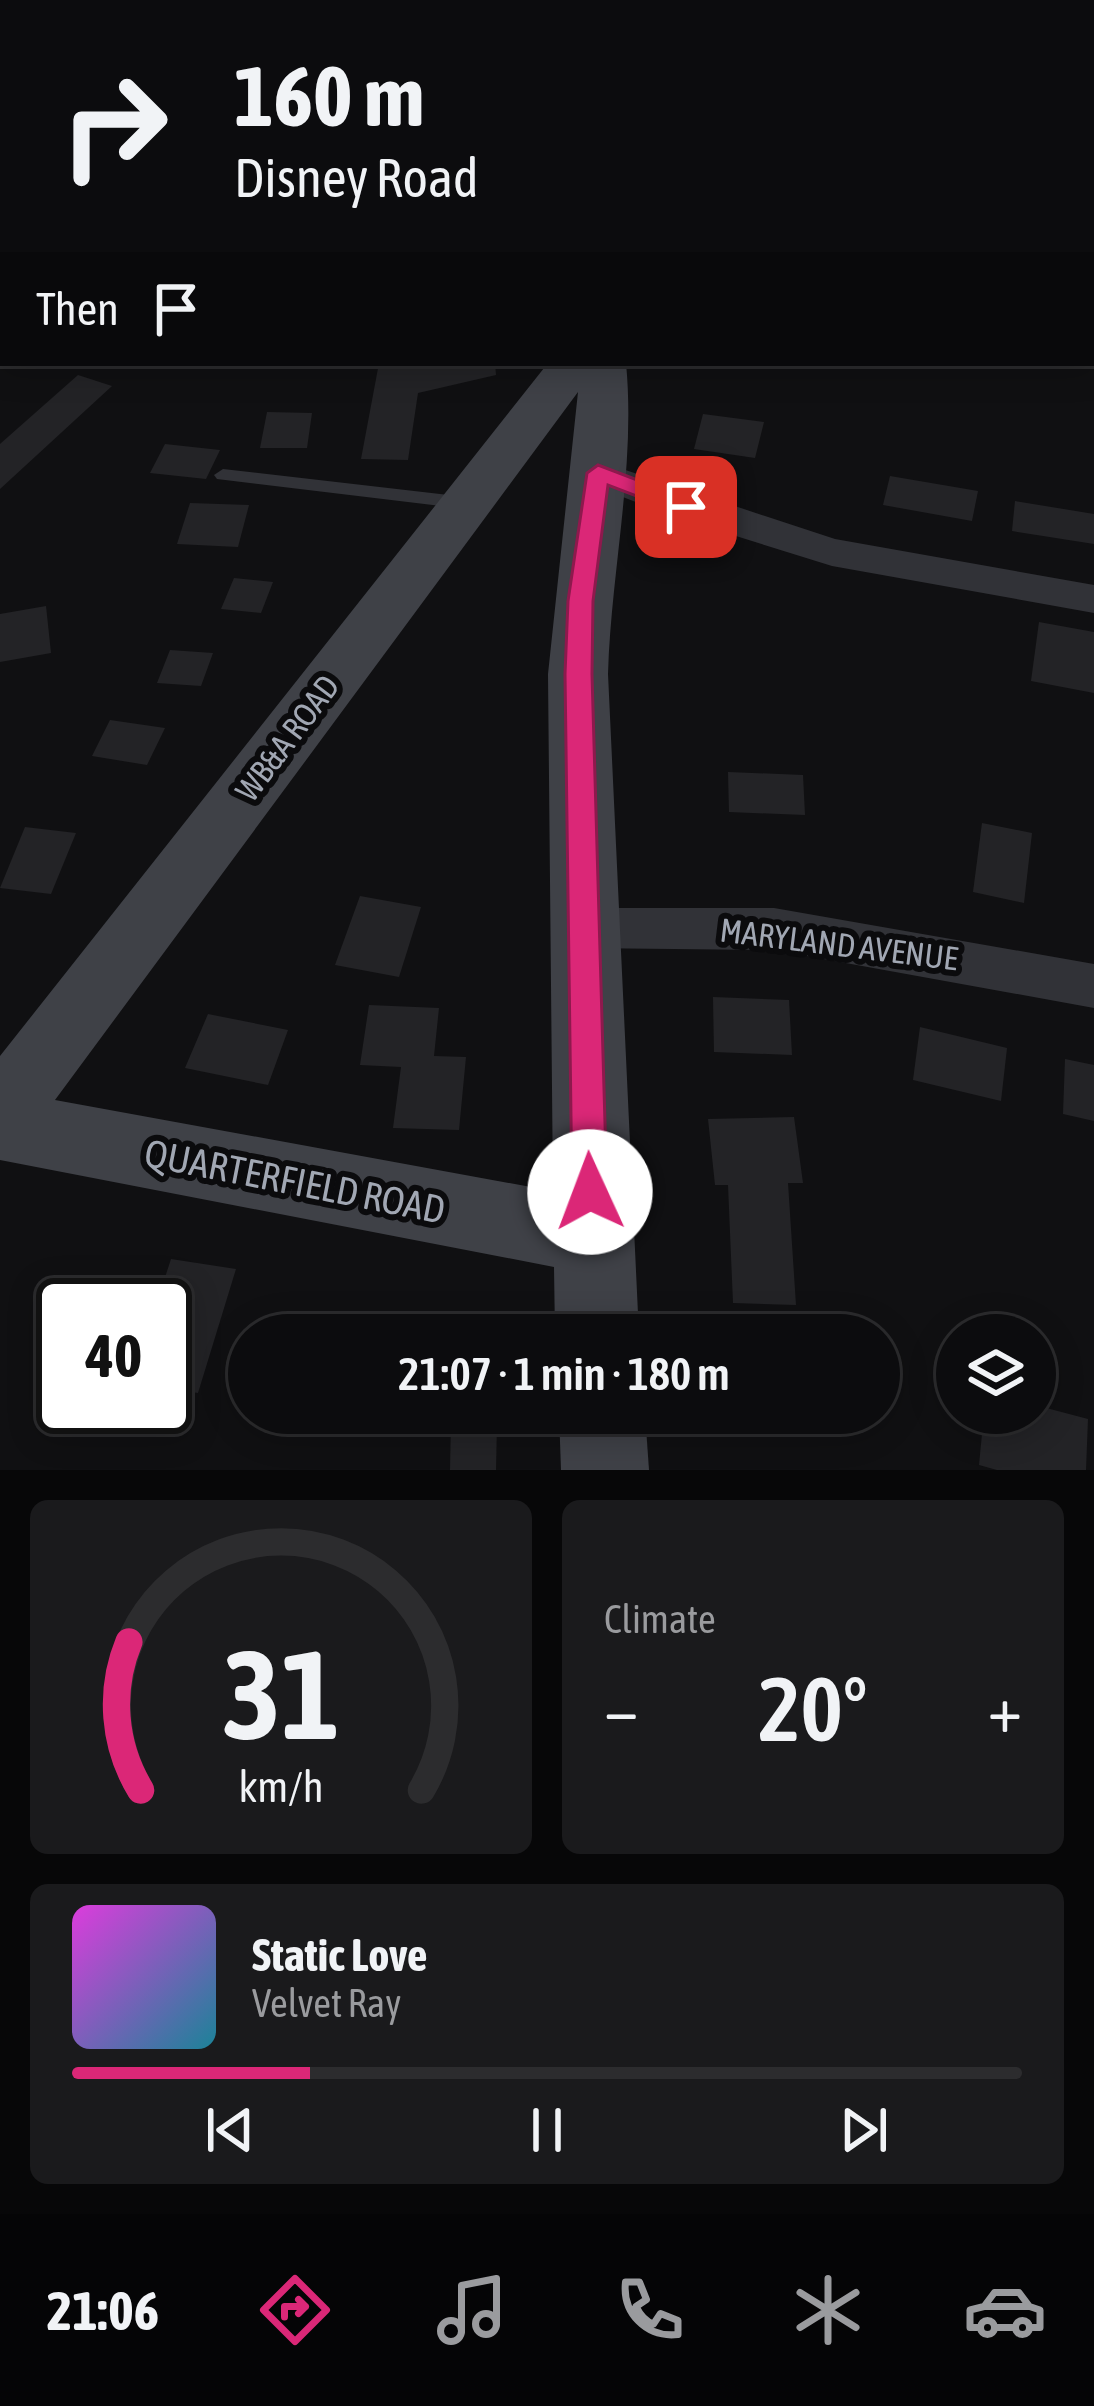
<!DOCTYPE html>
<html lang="en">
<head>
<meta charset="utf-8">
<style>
	:root { --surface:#0c0c0e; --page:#1a1a1c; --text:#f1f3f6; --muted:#9a9b9e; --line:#2c2c2e; --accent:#db2777 }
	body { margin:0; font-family:"Asap Condensed",sans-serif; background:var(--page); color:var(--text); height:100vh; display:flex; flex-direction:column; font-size:45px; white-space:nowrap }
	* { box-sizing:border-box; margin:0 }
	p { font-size:39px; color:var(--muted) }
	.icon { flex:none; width:66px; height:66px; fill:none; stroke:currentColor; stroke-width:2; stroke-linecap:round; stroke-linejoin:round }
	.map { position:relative; height:1470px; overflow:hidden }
	.panel { display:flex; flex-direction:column; gap:30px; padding:30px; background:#070708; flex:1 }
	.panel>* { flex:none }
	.top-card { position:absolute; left:0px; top:0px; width:1095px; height:366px; box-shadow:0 6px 30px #0003,0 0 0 3px var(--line); background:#0c0c0e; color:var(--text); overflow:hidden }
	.buttons { position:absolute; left:936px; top:1314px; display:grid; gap:24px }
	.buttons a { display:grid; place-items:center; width:120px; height:120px; border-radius:50%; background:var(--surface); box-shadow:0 6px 30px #0003,0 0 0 3px var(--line); font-size:60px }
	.speed { position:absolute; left:36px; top:1278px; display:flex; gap:24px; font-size:60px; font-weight:700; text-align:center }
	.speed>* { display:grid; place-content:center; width:156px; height:156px; border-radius:50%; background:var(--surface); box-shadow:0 6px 30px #0003,0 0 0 3px var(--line); line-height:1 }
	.speed .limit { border:6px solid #111; border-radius:18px; background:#fff; color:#111 }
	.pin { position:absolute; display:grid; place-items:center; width:102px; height:102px; color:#fff; margin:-51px; border-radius:24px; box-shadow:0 6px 18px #0006 }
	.me { position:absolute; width:132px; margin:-66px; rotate:358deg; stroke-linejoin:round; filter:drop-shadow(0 0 9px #0008) }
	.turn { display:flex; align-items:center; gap:42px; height:252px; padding:0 36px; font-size:54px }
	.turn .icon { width:156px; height:156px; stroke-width:2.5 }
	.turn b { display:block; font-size:84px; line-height:102px }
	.then { display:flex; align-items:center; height:114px; padding:0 36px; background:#0003; gap:24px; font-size:45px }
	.big { font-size:90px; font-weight:600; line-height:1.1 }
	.panel .widget { flex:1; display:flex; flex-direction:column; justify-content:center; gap:18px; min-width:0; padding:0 42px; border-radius:18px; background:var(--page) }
	.panel .dial { align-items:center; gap:0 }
	.dial svg { height:312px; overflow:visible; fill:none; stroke:var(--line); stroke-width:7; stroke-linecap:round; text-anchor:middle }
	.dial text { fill:var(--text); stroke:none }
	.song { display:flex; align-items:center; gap:36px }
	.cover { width:144px; height:144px; border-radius:18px; background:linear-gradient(135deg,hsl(300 70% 55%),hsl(190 70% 35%)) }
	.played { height:12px; border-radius:6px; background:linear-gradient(90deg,var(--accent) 25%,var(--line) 25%) }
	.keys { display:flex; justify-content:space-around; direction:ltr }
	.heat { display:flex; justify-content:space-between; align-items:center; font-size:66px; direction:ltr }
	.panel .tiles { flex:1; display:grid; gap:30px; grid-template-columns:1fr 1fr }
	.widget:last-child { grid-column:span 2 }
	.trip { position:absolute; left:228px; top:1314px; width:672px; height:120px; border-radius:60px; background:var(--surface); box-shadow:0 6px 30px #0003,0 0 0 3px var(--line); font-weight:600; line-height:120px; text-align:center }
	.tab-bar { display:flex; height:192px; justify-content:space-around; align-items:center; background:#050506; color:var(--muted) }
	.tab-bar .icon { width:84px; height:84px }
	.tab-bar .selected { color:var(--accent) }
	.tab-bar b { font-size:54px; color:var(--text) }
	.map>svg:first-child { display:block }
	.building { fill:#232326 }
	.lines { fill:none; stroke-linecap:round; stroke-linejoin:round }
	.lane { fill:#313237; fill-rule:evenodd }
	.street { fill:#313237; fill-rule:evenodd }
	.secondary { fill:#3f4147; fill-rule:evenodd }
	.route { fill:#db2777; stroke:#8e194d; stroke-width:3 }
	.labels { text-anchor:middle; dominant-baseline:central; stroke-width:12; stroke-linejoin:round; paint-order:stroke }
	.street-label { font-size:33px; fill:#a1a7b3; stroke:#0b0b0d }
	.near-street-label { font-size:39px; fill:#a1a7b3; stroke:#0b0b0d }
</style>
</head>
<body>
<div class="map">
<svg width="1094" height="1470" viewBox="0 0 1094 1470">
	<rect width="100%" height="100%" fill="#101012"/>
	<!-- building -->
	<g class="building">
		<polygon points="379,363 495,363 496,375 418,393 408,460 361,459"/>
		<polygon points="78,375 112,386 0,489 0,444"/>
		<polygon points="267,412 312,413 307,448 260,448"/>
		<polygon points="703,414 764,422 755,458 694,449"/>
		<polygon points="165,444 220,450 206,479 150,473"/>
		<polygon points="890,476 978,491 972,521 883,505"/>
		<polygon points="1015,501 1094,514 1094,544 1012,531"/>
		<polygon points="190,503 249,505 238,547 177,544"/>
		<polygon points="234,578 273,582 261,613 221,609"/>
		<polygon points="46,606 51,653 0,662 0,614"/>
		<polygon points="1039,622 1094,632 1094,693 1031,681"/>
		<polygon points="170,650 213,653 201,686 157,683"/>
		<polygon points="110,720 165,728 147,765 92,756"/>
		<polygon points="728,772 803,775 805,815 729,812"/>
		<polygon points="982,823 1032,833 1024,903 973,892"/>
		<polygon points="25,827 76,833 51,894 0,888"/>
		<polygon points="360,896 421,907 399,977 335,965"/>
		<polygon points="713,997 789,1000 792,1055 714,1052"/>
		<polygon points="369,1005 439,1008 434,1056 466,1057 459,1130 393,1128 401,1067 360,1065"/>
		<polygon points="208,1014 288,1030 268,1085 185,1068"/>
		<polygon points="920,1027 1007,1048 1001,1101 913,1080"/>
		<polygon points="1065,1059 1094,1065 1094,1121 1063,1114"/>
		<polygon points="794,1117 803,1183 788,1183 796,1305 733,1303 728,1185 715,1185 708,1119"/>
		<polygon points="171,1259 236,1269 198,1393 165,1388 165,1305 156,1305"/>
		<polygon points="1035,1405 1088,1419 1086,1470 997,1470 979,1465 984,1413 1035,1413"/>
		<polygon points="451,1422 497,1422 496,1470 450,1470"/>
	</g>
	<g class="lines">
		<!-- lane -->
		<polygon class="lane" points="223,469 466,497 475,503 466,509 217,479 214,475"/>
		<!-- street -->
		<g class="street">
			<rect x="1092" y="72" width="2" height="18"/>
			<rect x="1092" y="272" width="2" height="20"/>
			<polygon points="598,461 835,539 1094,585 1094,613 832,566 672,516 584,482 579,473 584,464"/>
			<polygon points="582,908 774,908 1094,964 1094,1008 774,950 582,948 564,942 557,928 564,914"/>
		</g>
		<!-- secondary -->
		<g class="secondary">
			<polygon points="289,0 328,0 330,3 291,3"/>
			<polygon points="834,0 873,0 832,3"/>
			<path d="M548,363H626C636,466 611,571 608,674L639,1335H555L554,1267L0,1160V1056ZM578,392L548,674L553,1191L55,1100Z"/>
			<polygon points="559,1413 645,1413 649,1470 561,1470"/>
		</g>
	</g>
	<!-- route -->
	<polygon class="route" points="598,465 695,502 698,507 686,515 608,485 593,601 592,674 607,1192 602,1203 590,1208 577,1203 572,1192 565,674 568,601 587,473"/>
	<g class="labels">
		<!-- street labels -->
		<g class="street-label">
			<text transform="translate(287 738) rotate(-53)">WB&amp;A ROAD</text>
			<text transform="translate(839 944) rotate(7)">MARYLAND AVENUE</text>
		</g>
		<!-- near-street labels -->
		<g class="near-street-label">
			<text transform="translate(295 1181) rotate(11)">QUARTERFIELD ROAD</text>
		</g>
	</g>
</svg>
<div class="buttons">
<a><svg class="icon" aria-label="layers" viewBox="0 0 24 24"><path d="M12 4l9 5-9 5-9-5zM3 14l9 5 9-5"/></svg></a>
</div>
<div class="speed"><div class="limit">40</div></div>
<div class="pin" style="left:686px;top:507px;background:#d93025"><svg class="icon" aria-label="arrive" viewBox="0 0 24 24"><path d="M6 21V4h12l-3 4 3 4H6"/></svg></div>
<svg class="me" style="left:590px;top:1192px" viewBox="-20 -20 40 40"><circle r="19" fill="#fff"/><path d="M0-13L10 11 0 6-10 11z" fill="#db2777"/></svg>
<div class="trip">21:07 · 1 min · 180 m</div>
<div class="top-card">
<div class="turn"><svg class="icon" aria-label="right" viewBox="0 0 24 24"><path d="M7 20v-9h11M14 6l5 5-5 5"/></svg><div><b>160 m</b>Disney Road</div></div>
<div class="then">Then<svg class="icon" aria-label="arrive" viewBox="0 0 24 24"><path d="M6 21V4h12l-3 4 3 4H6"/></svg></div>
</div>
</div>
<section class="panel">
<div class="tiles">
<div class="widget dial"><svg viewBox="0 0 100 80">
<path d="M14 69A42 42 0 1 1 86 69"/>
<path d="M14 69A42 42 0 0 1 11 31" stroke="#db2777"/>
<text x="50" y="56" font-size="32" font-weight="700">31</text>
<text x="50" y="72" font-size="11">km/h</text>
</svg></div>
<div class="widget"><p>Climate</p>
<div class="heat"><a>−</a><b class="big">20°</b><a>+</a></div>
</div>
<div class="widget">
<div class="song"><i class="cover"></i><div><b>Static Love</b><p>Velvet Ray</p></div></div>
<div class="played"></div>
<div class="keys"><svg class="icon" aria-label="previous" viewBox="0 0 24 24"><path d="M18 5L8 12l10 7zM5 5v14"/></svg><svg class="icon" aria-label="pause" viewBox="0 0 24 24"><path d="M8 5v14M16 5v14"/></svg><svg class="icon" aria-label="next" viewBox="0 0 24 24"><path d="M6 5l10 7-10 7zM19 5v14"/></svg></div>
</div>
</div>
</section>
<nav class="tab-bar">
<b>21:06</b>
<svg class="icon selected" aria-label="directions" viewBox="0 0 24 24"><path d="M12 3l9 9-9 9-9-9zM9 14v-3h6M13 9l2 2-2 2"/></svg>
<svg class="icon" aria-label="music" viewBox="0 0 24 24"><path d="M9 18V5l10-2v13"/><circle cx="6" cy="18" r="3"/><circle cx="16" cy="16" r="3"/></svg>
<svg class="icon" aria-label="phone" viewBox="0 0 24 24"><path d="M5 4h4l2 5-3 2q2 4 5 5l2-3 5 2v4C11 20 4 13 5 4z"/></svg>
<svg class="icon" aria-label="climate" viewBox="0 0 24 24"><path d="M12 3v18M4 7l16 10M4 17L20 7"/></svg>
<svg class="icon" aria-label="car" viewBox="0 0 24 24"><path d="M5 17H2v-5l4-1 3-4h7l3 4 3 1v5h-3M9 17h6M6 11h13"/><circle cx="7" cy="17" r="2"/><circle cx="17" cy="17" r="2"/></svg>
</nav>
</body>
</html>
